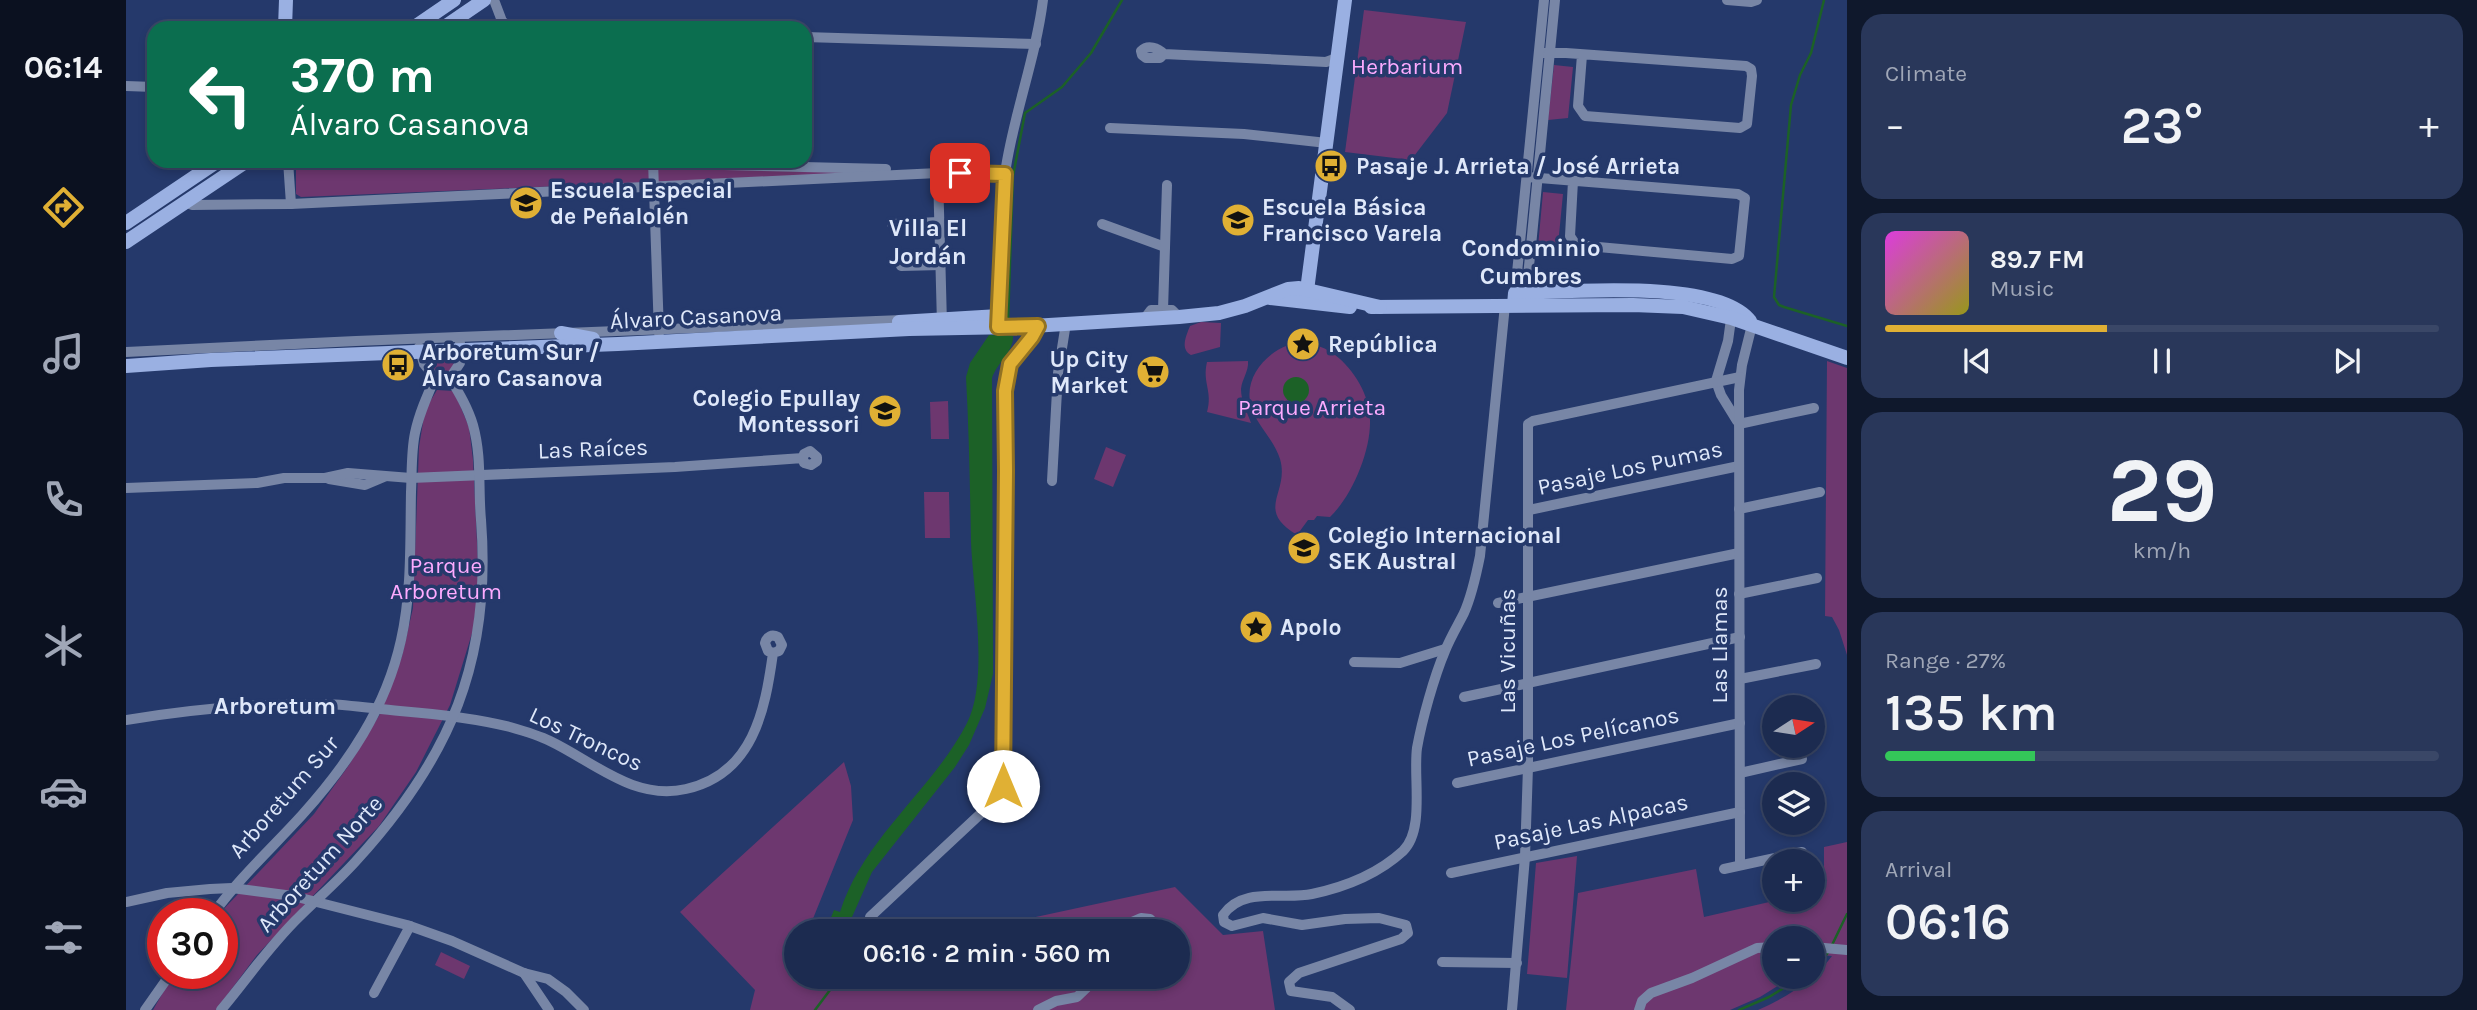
<!DOCTYPE html>
<html lang="en">
<head>
<meta charset="utf-8">
<style>
	:root { --surface:#1c2b50; --page:#29375a; --text:#f1f3f6; --muted:#a0a7b7; --line:#3a4767; --accent:#e0b034 }
	body { margin:0; font-family:Karla,sans-serif; background:var(--page); color:var(--text); height:100vh; display:flex; flex-direction:column; font-size:26px; white-space:nowrap }
	* { box-sizing:border-box; margin:0 }
	p { font-size:23px; color:var(--muted) }
	.icon { flex:none; width:38px; height:38px; fill:none; stroke:currentColor; stroke-width:2; stroke-linecap:round; stroke-linejoin:round }
	.map { position:relative; flex:1; overflow:hidden }
	.details { display:flex; flex-direction:column; gap:14px; padding:14px; background:#0f182c; width:630px }
	.details>* { flex:none }
	.hud { position:absolute; left:21px; top:21px; width:665px; height:147px; border-radius:21px; box-shadow:0 4px 10px #0003,0 0 0 2px var(--line); background:#0b6e4f; color:#fff; overflow:hidden }
	.needle { width:46px; rotate:78deg }
	.fabs { position:absolute; left:1636px; top:695px; display:grid; gap:14px }
	.fabs a { display:grid; place-items:center; width:63px; height:63px; border-radius:50%; background:var(--surface); box-shadow:0 4px 10px #0003,0 0 0 2px var(--line); font-size:35px }
	.speed { position:absolute; left:21px; top:898px; display:flex; gap:14px; font-size:35px; font-weight:700; text-align:center }
	.speed>* { display:grid; place-content:center; width:91px; height:91px; border-radius:50%; background:var(--surface); box-shadow:0 4px 10px #0003,0 0 0 2px var(--line); line-height:1 }
	.speed .limit { border:10px solid #d22; background:#fff; color:#111 }
	.pin { position:absolute; display:grid; place-items:center; width:60px; height:60px; color:#fff; margin:-30px; border-radius:14px; box-shadow:0 4px 10px #0006 }
	.me { position:absolute; width:77px; margin:-38px; rotate:0deg; stroke-linejoin:round; filter:drop-shadow(0 0 5px #0008) }
	.turn { display:flex; align-items:center; gap:24px; height:147px; padding:0 28px; font-size:32px }
	.turn .icon { width:91px; height:91px; stroke-width:2.5 }
	.turn b { display:block; font-size:49px; line-height:60px }
	.big { font-size:52px; font-weight:600; line-height:1.1 }
	.details .widget { flex:1; display:flex; flex-direction:column; justify-content:center; gap:10px; min-width:0; padding:0 24px; border-radius:21px; background:var(--page) }
	.details .dial { align-items:center; gap:0 }
	.dial b { font-size:91px; line-height:1 }
	.song { display:flex; align-items:center; gap:21px }
	.cover { width:84px; height:84px; border-radius:10px; background:linear-gradient(135deg,hsl(300 70% 55%),hsl(60 70% 35%)) }
	.played { height:7px; border-radius:4px; background:linear-gradient(90deg,var(--accent) 40%,var(--line) 40%) }
	.keys { display:flex; justify-content:space-around; direction:ltr }
	.heat { display:flex; justify-content:space-between; align-items:center; font-size:38px; direction:ltr }
	.charge { height:10px; border-radius:5px; background:linear-gradient(90deg,#34c759 27%,var(--line) 0) }
	.trip { position:absolute; left:658px; top:919px; width:406px; height:70px; border-radius:35px; background:var(--surface); box-shadow:0 4px 10px #0003,0 0 0 2px var(--line); font-weight:600; line-height:70px; text-align:center }
	main { display:flex; flex:1; min-height:0 }
	.tabs { display:flex; flex-direction:column; width:126px; justify-content:space-around; align-items:center; background:#0b1120; color:var(--muted) }
	.tabs .icon { width:49px; height:49px }
	.tabs .on { color:var(--accent) }
	.tabs b { font-size:32px; color:var(--text) }
	.map>svg:first-child { display:block }
	.green { fill:#6d376f }
	.water { fill:#1c6127 }
	.lines { fill:none; stroke-linecap:round; stroke-linejoin:round }
	.stream { stroke:#1c6127; stroke-width:2.5 }
	.street { stroke:#7886a6; stroke-width:10 }
	.secondary { stroke:#9ab0e2; stroke-width:14 }
	.route-casing { stroke:#927222; stroke-width:18 }
	.route { stroke:#e0b034; stroke-width:12 }
	.labels { text-anchor:middle; dominant-baseline:central; stroke-width:7; stroke-linejoin:round; paint-order:stroke }
	.park-label { font-size:23px; fill:#fdabff; stroke:#25396b }
	.poi-label { font-size:23px; font-weight:bold; fill:#dfe8fa; stroke:#25396b; text-anchor:start }
	.street-label { font-size:23px; fill:#dfe8fa; stroke:#25396b }
	.neighbourhood-label { font-size:24px; font-weight:bold; fill:#dfe8fa; stroke:#25396b }
</style>
</head>
<body>
<main>
<nav class="tabs">
<b>06:14</b>
<svg class="icon on" aria-label="directions" viewBox="0 0 24 24"><path d="M12 3l9 9-9 9-9-9zM9 14v-3h6M13 9l2 2-2 2"/></svg>
<svg class="icon" aria-label="music" viewBox="0 0 24 24"><path d="M9 18V5l10-2v13"/><circle cx="6" cy="18" r="3"/><circle cx="16" cy="16" r="3"/></svg>
<svg class="icon" aria-label="phone" viewBox="0 0 24 24"><path d="M5 4h4l2 5-3 2q2 4 5 5l2-3 5 2v4C11 20 4 13 5 4z"/></svg>
<svg class="icon" aria-label="climate" viewBox="0 0 24 24"><path d="M12 3v18M4 7l16 10M4 17L20 7"/></svg>
<svg class="icon" aria-label="car" viewBox="0 0 24 24"><path d="M5 17H2v-5l4-1 3-4h7l3 4 3 1v5h-3M9 17h6M6 11h13"/><circle cx="7" cy="17" r="2"/><circle cx="17" cy="17" r="2"/></svg>
<svg class="icon" aria-label="filters" viewBox="0 0 24 24"><path d="M4 7h16M4 17h16"/><circle cx="9" cy="7" r="2"/><circle cx="15" cy="17" r="2"/></svg>
</nav>
<div class="map">
<svg width="1721" height="1010" viewBox="0 0 1721 1010">
	<rect width="100%" height="100%" fill="#25396b"/>
	<!-- green -->
	<g class="green">
		<polygon points="1238,10 1340,22 1321,113 1285,160 1219,152"/>
		<polygon points="1428,65 1447,67 1442,118 1422,120"/>
		<polygon points="170,162 771,172 175,197 170,194"/>
		<polygon points="1417,192 1437,194 1432,245 1412,247"/>
		<path d="M1075,322L1095,323L1094,347L1065,355C1054,349 1060,336 1064,326Z"/>
		<path d="M1180,341C1189,345 1201,348 1209,355C1228,369 1244,396 1244,420C1245,451 1226,496 1204,517L1191,516L1188,520H1182L1171,535C1128,509 1164,493 1154,459C1149,442 1134,428 1127,412C1112,376 1147,343 1180,341Z"/>
		<path d="M330,357C327,370 325,378 310,376L301,358Z"/>
		<path d="M1122,361C1123,371 1116,379 1115,389C1115,401 1121,412 1125,423L1081,412C1087,391 1076,383 1081,362Z"/>
		<polygon points="1701,361 1721,368 1721,655 1713,630 1706,617 1699,616"/>
		<polygon points="311,390 328,391 343,427 347,460 353,584 347,630 324,705 290,772 253,826 131,955 90,1010 27,1010 48,973 96,973 96,914 94,913 188,814 223,765 254,714 276,656 287,608 293,447 299,410"/>
		<polygon points="822,401 823,439 805,439 804,402"/>
		<polygon points="980,447 1000,455 987,487 968,479"/>
		<polygon points="798,492 823,492 824,538 799,538"/>
		<polygon points="718,762 725,786 727,820 684,926 685,931 670,931 670,976 731,977 734,981 740,976 1052,976 1052,931 844,931 1049,887 1097,935 1137,931 1149,1010 624,1010 629,990 554,912"/>
		<path d="M1721,842V1010H1632C1659,998 1688,981 1706,956L1693,955L1687,961V938H1648V976L1666,977L1634,997L1604,1010H1440L1452,893L1570,869L1578,917L1652,900H1687V891L1698,888V847Z"/>
		<polygon points="1451,856 1441,978 1401,974 1410,863"/>
		<polygon points="315,952 344,966 338,979 309,965"/>
	</g>
	<!-- water -->
	<g class="water">
		<path d="M863,335L887,336C888,351 871,363 866,378L867,656V674L859,708L843,745L829,767L746,872L726,917L732,919L729,930L709,931L704,920L708,910L714,912C738,837 806,791 841,723C863,680 847,591 845,542C844,487 843,432 840,377L844,363Z"/>
		<circle cx="1170" cy="390" r="13"/>
	</g>
	<g class="lines">
		<!-- stream -->
		<g class="stream">
			<polyline points="1698,0 1685,53 1674,75 1665,105 1648,297 1653,305 1658,307 1721,326"/>
			<polyline points="882,321 887,176 899,113 936,87 965,53 996,0"/>
			<polyline points="1706,945 1721,914"/>
			<polyline points="1687,969 1693,965 1703,951"/>
			<polyline points="689,1010 704,990 707,976"/>
			<polyline points="1613,1010 1643,997 1677,976"/>
		</g>
		<!-- street -->
		<g class="street">
			<polyline points="368,0 376,21 384,28"/>
			<polyline points="1601,0 1625,2 1631,0"/>
			<polyline points="679,37 910,44"/>
			<polyline points="1413,53 1440,53 1620,66 1625,69 1626,76 1621,124 1614,128 1459,116 1452,106 1456,55"/>
			<path d="M1038,54L1034,58H1020L1016,55L1015,51C1022,44 1032,48 1038,54L1200,62L1208,59L1213,51"/>
			<polyline points="0,86 28,87"/>
			<polyline points="984,128 1118,134 1201,143"/>
			<polyline points="162,161 165,204"/>
			<polyline points="438,161 760,169"/>
			<polyline points="527,161 533,333"/>
			<polyline points="808,172 879,174"/>
			<polyline points="812,173 816,324"/>
			<polyline points="1401,177 1612,194 1619,198 1613,256 1606,259 1450,245 1444,236 1447,181"/>
			<polyline points="59,202 66,205 165,204 812,173"/>
			<polyline points="766,224 813,222"/>
			<polyline points="976,224 1039,247"/>
			<polyline points="775,266 815,265"/>
			<polyline points="1389,293 1418,0"/>
			<polyline points="1400,297 1429,0"/>
			<polyline points="1037,310 1041,185"/>
			<polyline points="1606,312 1602,341 1590,381 1595,395 1611,421"/>
			<path d="M873,316C874,267 872,216 880,167C889,110 910,57 917,0"/>
			<polyline points="1019,318 1025,310 1046,310 1053,317"/>
			<polyline points="293,347 298,364 309,378"/>
			<polyline points="0,352 230,341 776,320"/>
			<polyline points="324,378 334,363 334,343"/>
			<polyline points="1613,424 1688,408"/>
			<polyline points="203,479 239,485 258,477"/>
			<polyline points="926,481 932,373 940,323"/>
			<polyline points="0,488 131,483 158,478 199,478 222,473 285,478 549,467 677,458 678,454 684,451 691,457 691,461 685,465 678,463 677,458"/>
			<polyline points="1613,509 1694,492"/>
			<polyline points="1403,510 1613,466"/>
			<polyline points="1613,594 1691,578"/>
			<polyline points="1372,603 1613,553"/>
			<polyline points="1228,662 1274,663 1319,649"/>
			<polyline points="1614,679 1690,664"/>
			<polyline points="1338,697 1614,637"/>
			<path d="M0,720C66,709 133,703 200,704C225,705 250,709 274,711C311,714 348,718 384,727C398,731 412,735 424,741C468,762 508,801 560,789C627,774 639,711 647,653L653,651L656,645L652,637C646,634 641,636 639,643L642,651L647,653"/>
			<polyline points="1614,773 1676,759"/>
			<polyline points="1331,783 1614,723"/>
			<polyline points="1614,865 1613,390 1616,365 1626,325"/>
			<polyline points="1598,869 1676,852"/>
			<polyline points="1325,873 1614,812"/>
			<polyline points="0,902 41,893 84,889 106,888 167,896 281,925 326,941 398,973 422,979 440,992 458,1010"/>
			<path d="M87,914C114,877 146,848 176,815C222,764 260,708 275,640C286,591 284,541 285,492C286,472 285,452 289,433C293,414 301,396 309,378"/>
			<polyline points="745,931 744,917 865,804 873,795 877,786 880,471 879,392 884,364 906,337 912,326"/>
			<polyline points="985,931 1015,918 1024,919 1036,931"/>
			<polyline points="1687,947 1721,950"/>
			<polyline points="1316,962 1391,963"/>
			<polyline points="398,973 423,1010"/>
			<polyline points="248,993 284,926"/>
			<polyline points="19,1010 45,973"/>
			<path d="M95,1010C121,979 144,945 173,917C192,898 212,881 230,861C324,758 366,661 355,520C352,488 356,457 347,425C342,408 333,393 324,378"/>
			<polyline points="912,1010 930,1001 951,997 973,976"/>
			<path d="M1224,1010L1206,997L1165,991L1163,982L1173,973L1275,939L1282,933L1280,925L1253,918L1219,919L1176,925L1137,918L1106,926L1098,922L1097,915C1117,886 1157,900 1186,894C1219,887 1252,874 1277,851C1299,830 1287,777 1291,748C1296,720 1308,677 1319,651C1324,638 1332,625 1338,613C1346,595 1350,576 1354,556L1379,305"/>
			<polyline points="1386,1010 1399,857 1402,767 1402,424 1407,421 1614,377"/>
			<polyline points="1513,1010 1516,1001 1525,993 1566,978 1631,948 1648,947"/>
		</g>
		<!-- secondary -->
		<g class="secondary">
			<polyline points="159,28 160,0"/>
			<polyline points="287,28 328,0"/>
			<polyline points="317,28 358,0"/>
			<polyline points="0,223 92,161"/>
			<polyline points="0,242 121,161"/>
			<polyline points="1144,298 1224,307"/>
			<polyline points="1180,298 1219,0"/>
			<path d="M1388,305L1389,293C1440,292 1592,278 1624,321"/>
			<polyline points="1245,307 1507,305 1557,307 1605,318 1721,358"/>
			<polyline points="773,322 873,316 872,327"/>
			<polyline points="435,333 467,339"/>
			<polyline points="0,366 85,360 492,344 783,329 889,327 1053,317 1093,313 1119,306 1162,289 1173,288 1254,307"/>
		</g>
	</g>
	<g class="lines">
		<defs>
			<polyline id="route" points="834,173 879,174 872,327 912,326 906,337 884,364 879,391 880,471 877,786"/>
		</defs>
		<!-- route casing -->
		<use href="#route" class="route-casing"/>
		<!-- route -->
		<use href="#route" class="route"/>
	</g>
	<!-- icons -->
	<defs>
		<symbol id="bus-disc" viewBox="-11 -11 22 22"><circle r="9.5" fill="#e0b034" stroke="#25396b"/><path d="M-5-6H5V4H4V6H2V4H-2V6H-4V4H-5ZM-3.5-4V0h7V-4ZM-3.5 1.2v1.5H-2V1.2ZM2 1.2v1.5H3.5V1.2Z" fill="#111"/></symbol>
		<symbol id="school-disc" viewBox="-11 -11 22 22"><circle r="9.5" fill="#e0b034" stroke="#25396b"/><path d="M0-5L7-2L0 1L-7-2ZM-4 1L0 2.5L4 1V4Q0 6-4 4Z" fill="#111"/></symbol>
		<symbol id="sight-disc" viewBox="-11 -11 22 22"><circle r="9.5" fill="#e0b034" stroke="#25396b"/><path d="M0-6L1.8-2.2L6-1.7L2.9 1.2L3.7 5.4L0 3.3L-3.7 5.4L-2.9 1.2L-6-1.7L-1.8-2.2Z" fill="#111"/></symbol>
		<symbol id="supermarket-disc" viewBox="-11 -11 22 22"><circle r="9.5" fill="#e0b034" stroke="#25396b"/><path d="M-6-5.5h2.5l.6 2H6L4.5 2H-2.5L-4.4-4H-6ZM-1.5 3.2a1.3 1.3 0 1 0 .1 0ZM3 3.2a1.3 1.3 0 1 0 .1 0Z" fill="#111"/></symbol>
	</defs>
	<g fill-rule="evenodd">
		<use href="#bus-disc" x="1186" y="147" width="38" height="38"/>
		<use href="#school-disc" x="381" y="184" width="38" height="38"/>
		<use href="#school-disc" x="1093" y="201" width="38" height="38"/>
		<use href="#sight-disc" x="1158" y="325" width="38" height="38"/>
		<use href="#bus-disc" x="253" y="346" width="38" height="38"/>
		<use href="#supermarket-disc" x="1008" y="353" width="38" height="38"/>
		<use href="#school-disc" x="740" y="392" width="38" height="38"/>
		<use href="#school-disc" x="1159" y="529" width="38" height="38"/>
		<use href="#sight-disc" x="1111" y="608" width="38" height="38"/>
	</g>
	<g class="labels">
		<!-- park labels -->
		<g class="park-label">
			<text x="1281" y="66">Herbarium</text>
			<text x="1186" y="407">Parque Arrieta</text>
			<text x="320" y="565">Parque<tspan x="320" dy="26">Arboretum</tspan></text>
		</g>
		<!-- poi labels -->
		<g class="poi-label">
			<text x="1230" y="166">Pasaje J. Arrieta / José Arrieta</text>
			<text x="424" y="190">Escuela Especial<tspan x="424" dy="26">de Peñalolén</tspan></text>
			<text x="1136" y="207">Escuela Básica<tspan x="1136" dy="26">Francisco Varela</tspan></text>
			<text x="1202" y="344">República</text>
			<text x="296" y="352">Arboretum Sur /<tspan x="296" dy="26">Álvaro Casanova</tspan></text>
			<text x="1002" y="359" text-anchor="end">Up City<tspan x="1002" dy="26">Market</tspan></text>
			<text x="734" y="398" text-anchor="end">Colegio Epullay<tspan x="734" dy="26">Montessori</tspan></text>
			<text x="1202" y="535">Colegio Internacional<tspan x="1202" dy="26">SEK Austral</tspan></text>
			<text x="1154" y="627">Apolo</text>
		</g>
		<!-- street labels -->
		<g class="street-label">
			<text transform="translate(570 317) rotate(-3)">Álvaro Casanova</text>
			<text transform="translate(467 449) rotate(-2)">Las Raíces</text>
			<text transform="translate(1504 468) rotate(-12)">Pasaje Los Pumas</text>
			<text transform="translate(1593 645) rotate(-90)">Las Llamas</text>
			<text transform="translate(1381 651) rotate(-90)">Las Vicuñas</text>
			<text transform="translate(1447 737) rotate(-12)">Pasaje Los Pelícanos</text>
			<text transform="translate(460 739) rotate(25)">Los Troncos</text>
			<text transform="translate(158 797) rotate(-49)">Arboretum Sur</text>
			<text transform="translate(1465 822) rotate(-12)">Pasaje Las Alpacas</text>
			<text transform="translate(194 864) rotate(-48)">Arboretum Norte</text>
		</g>
		<!-- neighbourhood labels -->
		<g class="neighbourhood-label">
			<text x="802" y="228">Villa El<tspan x="802" dy="28">Jordán</tspan></text>
			<text x="1405" y="248">Condominio<tspan x="1405" dy="28">Cumbres</tspan></text>
			<text x="149" y="706">Arboretum</text>
		</g>
	</g>
</svg>
<div class="fabs">
<a><svg class="needle" viewBox="-14 -14 28 28"><path d="M0-13l5 13h-10z" fill="#e53935"/><path d="M0 13l5-13h-10z" fill="#a0a7b7"/></svg></a>
<a><svg class="icon" aria-label="layers" viewBox="0 0 24 24"><path d="M12 4l9 5-9 5-9-5zM3 14l9 5 9-5"/></svg></a>
<a>+</a>
<a>−</a>
</div>
<div class="speed"><div class="limit">30</div></div>
<div class="pin" style="left:834px;top:173px;background:#d93025"><svg class="icon" aria-label="arrive" viewBox="0 0 24 24"><path d="M6 21V4h12l-3 4 3 4H6"/></svg></div>
<svg class="me" style="left:877px;top:786px" viewBox="-20 -20 40 40"><circle r="19" fill="#fff"/><path d="M0-13L10 11 0 6-10 11z" fill="#e0b034"/></svg>
<div class="trip">06:16 · 2 min · 560 m</div>
<div class="hud">
<div class="turn"><svg class="icon" aria-label="left" viewBox="0 0 24 24"><path d="M17 20v-9H6M10 6l-5 5 5 5"/></svg><div><b>370 m</b>Álvaro Casanova</div></div>
</div>
</div>
<section class="details">
<div class="widget"><p>Climate</p>
<div class="heat"><a>−</a><b class="big">23°</b><a>+</a></div>
</div>
<div class="widget">
<div class="song"><i class="cover"></i><div><b>89.7 FM</b><p>Music</p></div></div>
<div class="played"></div>
<div class="keys"><svg class="icon" aria-label="previous" viewBox="0 0 24 24"><path d="M18 5L8 12l10 7zM5 5v14"/></svg><svg class="icon" aria-label="pause" viewBox="0 0 24 24"><path d="M8 5v14M16 5v14"/></svg><svg class="icon" aria-label="next" viewBox="0 0 24 24"><path d="M6 5l10 7-10 7zM19 5v14"/></svg></div>
</div>
<div class="widget dial"><b>29</b><p>km/h</p></div>
<div class="widget"><p>Range · 27%</p><b class="big">135 km</b><div class="charge"></div></div>
<div class="widget"><p>Arrival</p><b class="big">06:16</b></div>
</section>
</main>
</body>
</html>
